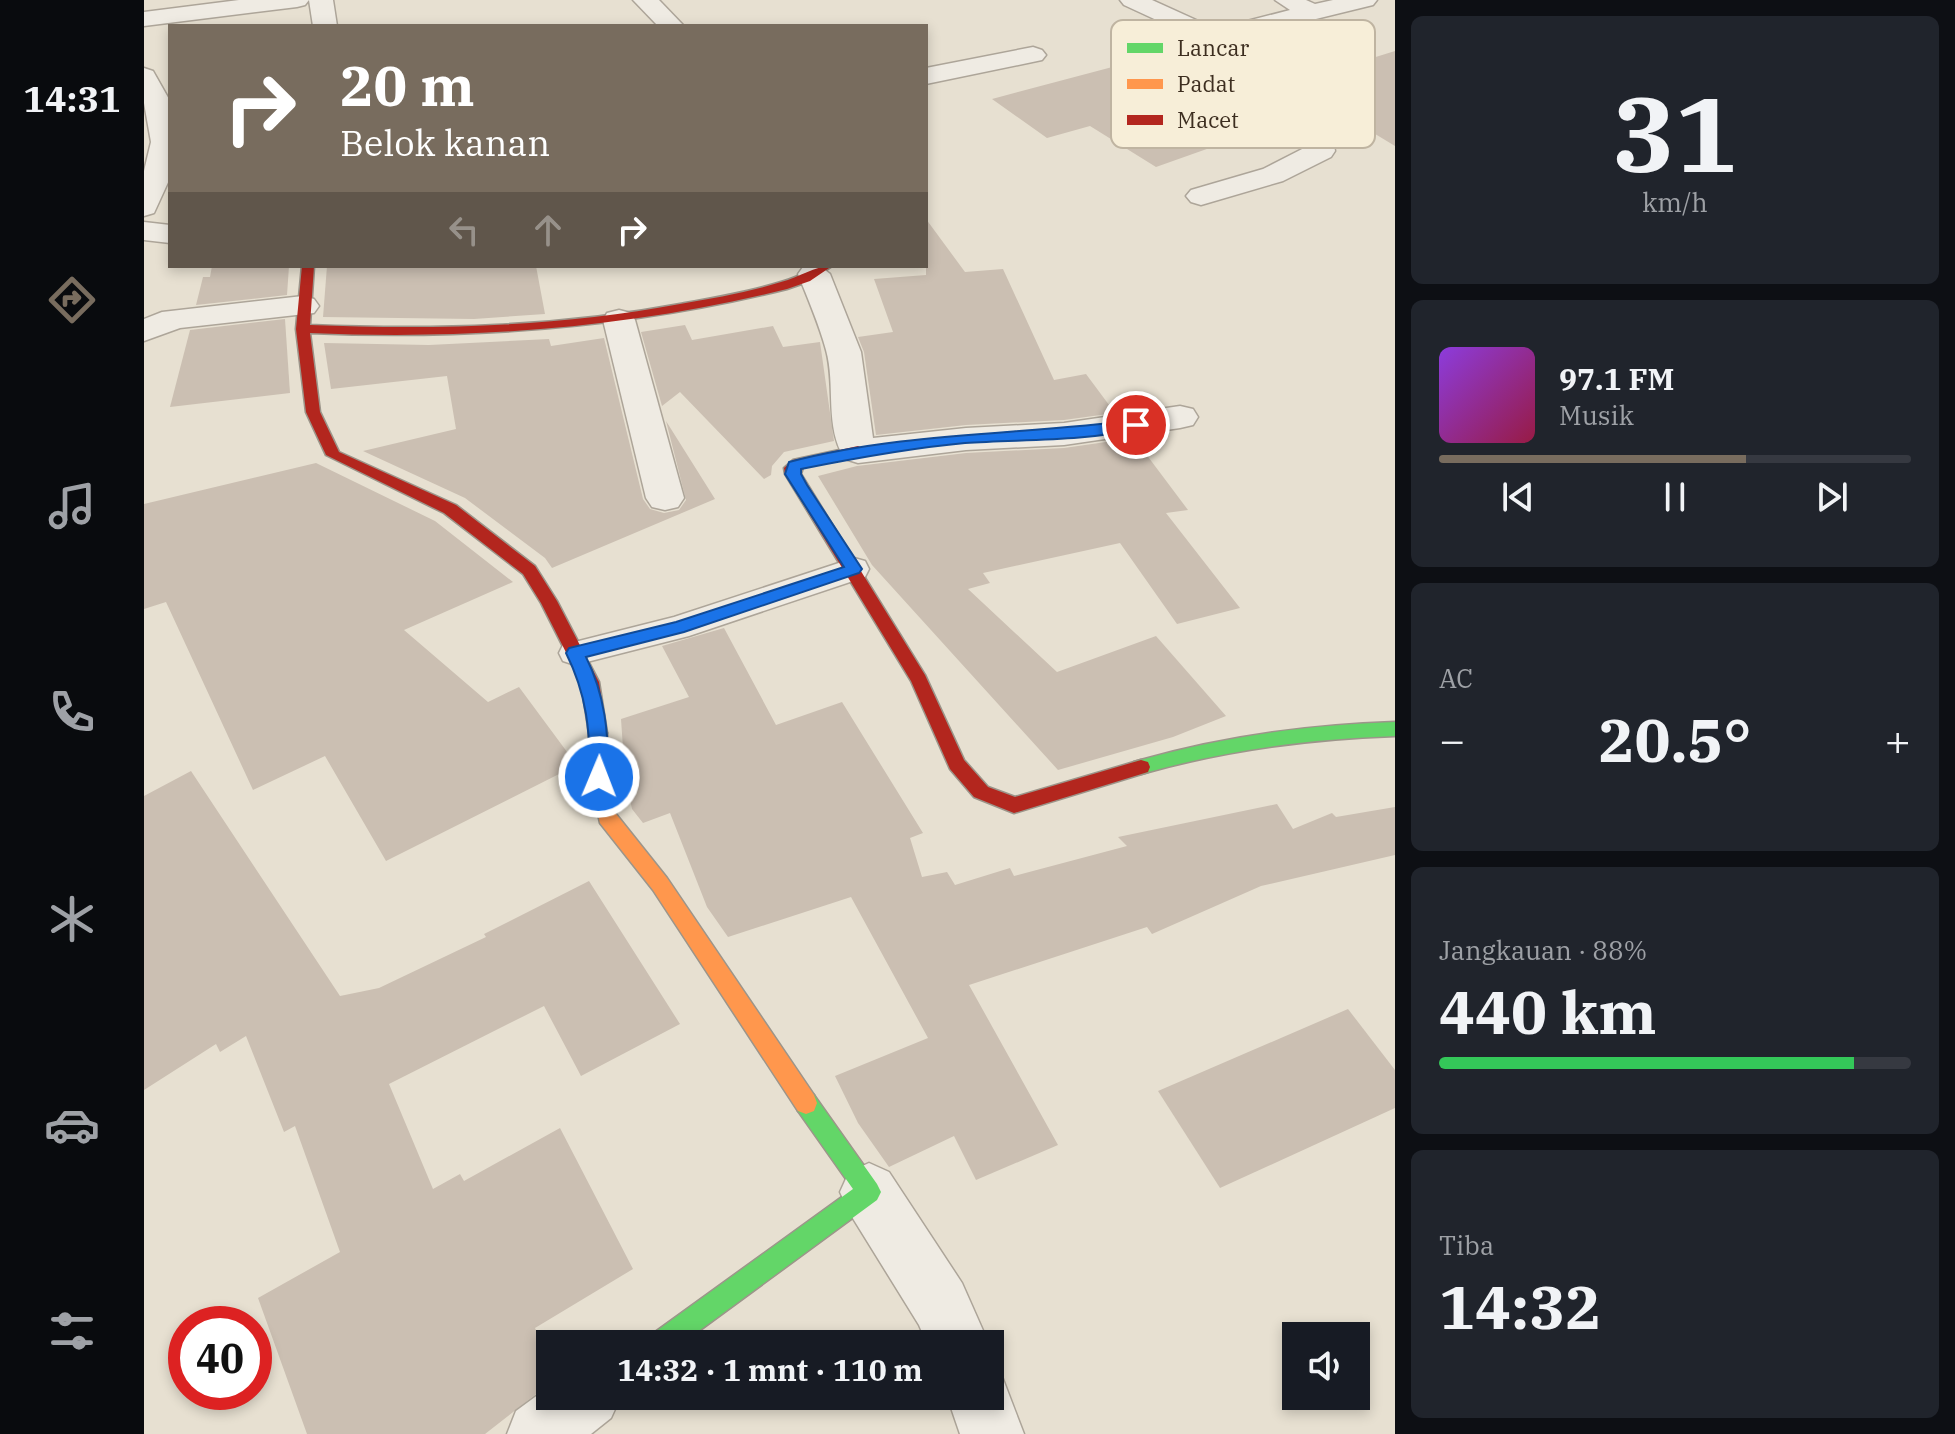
<!DOCTYPE html>
<html lang="id">
<head>
<meta charset="utf-8">
<style>
	:root { --surface:#171b24; --page:#20242c; --text:#f1f3f6; --muted:#9ea1a6; --line:#363941; --accent:#786c5e }
	body { margin:0; font-family:"IBM Plex Serif",serif; background:var(--page); color:var(--text); height:100vh; display:flex; flex-direction:column; font-size:30px; white-space:nowrap }
	* { box-sizing:border-box; margin:0 }
	p { font-size:26px; color:var(--muted) }
	.icon { flex:none; width:44px; height:44px; fill:none; stroke:currentColor; stroke-width:2; stroke-linecap:round; stroke-linejoin:round }
	.map { position:relative; flex:1; overflow:hidden }
	.sheet { display:flex; flex-direction:column; gap:16px; padding:16px; background:#0d0f14; width:560px }
	.sheet>* { flex:none }
	.guide { position:absolute; left:24px; top:24px; width:760px; height:244px; border-radius:0px; box-shadow:0 4px 12px #0003; background:#786c5e; color:#fff; overflow:hidden }
	.tools { position:absolute; left:1138px; top:1322px; display:grid; gap:16px }
	.tools a { display:grid; place-items:center; width:88px; height:88px; border-radius:0px; background:var(--surface); box-shadow:0 4px 12px #0003; font-size:40px }
	.speed { position:absolute; left:24px; top:1306px; display:flex; gap:16px; font-size:40px; font-weight:700; text-align:center }
	.speed>* { display:grid; place-content:center; width:104px; height:104px; border-radius:50%; background:var(--surface); box-shadow:0 4px 12px #0003; line-height:1 }
	.speed .limit { border:12px solid #d22; background:#fff; color:#111 }
	.pin { position:absolute; display:grid; place-items:center; width:68px; height:68px; color:#fff; margin:-34px; border:4px solid #fff; border-radius:50%; box-shadow:0 2px 8px #0007 }
	.me { position:absolute; width:88px; margin:-44px; rotate:1deg; stroke-linejoin:round; filter:drop-shadow(0 0 6px #0008) }
	.turn { display:flex; align-items:center; gap:28px; height:168px; padding:0 40px; font-size:36px }
	.turn .icon { width:104px; height:104px; stroke-width:2.5 }
	.turn b { display:block; font-size:56px; line-height:68px }
	.lanes { display:flex; align-items:center; height:76px; padding:0 40px; background:#0003; justify-content:center; gap:40px; direction:ltr }
	.lanes .off { opacity:.35 }
	.big { font-size:60px; font-weight:700; line-height:1.1 }
	.sheet .widget { flex:1; display:flex; flex-direction:column; justify-content:center; gap:12px; min-width:0; padding:0 28px; border-radius:12px; background:var(--page) }
	.sheet .dial { align-items:center; gap:0 }
	.dial b { font-size:104px; line-height:1 }
	.song { display:flex; align-items:center; gap:24px }
	.cover { width:96px; height:96px; border-radius:12px; background:linear-gradient(135deg,hsl(270 70% 55%),hsl(340 70% 35%)) }
	.played { height:8px; border-radius:4px; background:linear-gradient(90deg,var(--accent) 65%,var(--line) 65%) }
	.keys { display:flex; justify-content:space-around; direction:ltr }
	.heat { display:flex; justify-content:space-between; align-items:center; font-size:44px; direction:ltr }
	.charge { height:12px; border-radius:6px; background:linear-gradient(90deg,#34c759 88%,var(--line) 0) }
	.trip { position:absolute; left:392px; top:1330px; width:468px; height:80px; border-radius:0px; background:var(--surface); box-shadow:0 4px 12px #0003; font-weight:700; line-height:80px; text-align:center }
	main { display:flex; flex:1; min-height:0 }
	.tab-bar { display:flex; flex-direction:column; width:144px; justify-content:space-around; align-items:center; background:#090b0e; color:var(--muted) }
	.tab-bar .icon { width:56px; height:56px }
	.tab-bar .active { color:var(--accent) }
	.tab-bar b { font-size:36px; color:var(--text) }
	.map>svg:first-child { display:block }
	.building { fill:#cbbfb2 }
	.lines { fill:none; stroke-linecap:round; stroke-linejoin:round }
	.lane-casing { stroke:#ada599; stroke-width:3 }
	.street-casing { stroke:#ada599; stroke-width:3 }
	.fast-casing { stroke:#9c958a; stroke-width:3 }
	.slow-casing { stroke:#9c958a; stroke-width:3 }
	.jam-casing { stroke:#9c958a; stroke-width:3 }
	.lane { fill:#efebe3; fill-rule:evenodd }
	.street { fill:#efebe3; fill-rule:evenodd }
	.fast { fill:#63d668; fill-rule:evenodd }
	.slow { fill:#ff974d; fill-rule:evenodd }
	.jam { fill:#b3261e; fill-rule:evenodd }
	.route { fill:#1a73e8; stroke:#114b97; stroke-width:2 }
	.key { fill:#f7eed8; stroke:#bfb4a1; stroke-width:2 }
	.key-label { font-size:22px; fill:#3d2e20 }
</style>
</head>
<body>
<main>
<nav class="tab-bar">
<b>14:31</b>
<svg class="icon active" aria-label="directions" viewBox="0 0 24 24"><path d="M12 3l9 9-9 9-9-9zM9 14v-3h6M13 9l2 2-2 2"/></svg>
<svg class="icon" aria-label="music" viewBox="0 0 24 24"><path d="M9 18V5l10-2v13"/><circle cx="6" cy="18" r="3"/><circle cx="16" cy="16" r="3"/></svg>
<svg class="icon" aria-label="phone" viewBox="0 0 24 24"><path d="M5 4h4l2 5-3 2q2 4 5 5l2-3 5 2v4C11 20 4 13 5 4z"/></svg>
<svg class="icon" aria-label="climate" viewBox="0 0 24 24"><path d="M12 3v18M4 7l16 10M4 17L20 7"/></svg>
<svg class="icon" aria-label="car" viewBox="0 0 24 24"><path d="M5 17H2v-5l4-1 3-4h7l3 4 3 1v5h-3M9 17h6M6 11h13"/><circle cx="7" cy="17" r="2"/><circle cx="17" cy="17" r="2"/></svg>
<svg class="icon" aria-label="filters" viewBox="0 0 24 24"><path d="M4 7h16M4 17h16"/><circle cx="9" cy="7" r="2"/><circle cx="15" cy="17" r="2"/></svg>
</nav>
<div class="map">
<svg width="1251" height="1434" viewBox="0 0 1251 1434">
	<rect width="100%" height="100%" fill="#e7e0d1"/>
	<!-- building -->
	<g class="building">
		<polygon points="1251,51 1251,146 1180,103 1170,84 1161,79"/>
		<polygon points="991,61 1122,128 1012,167 946,126 903,138 848,99"/>
		<polygon points="782,219 821,272 859,269 910,380 942,374 971,413 920,420 822,425 732,435 720,352 714,337 749,332 730,279 782,275"/>
		<polygon points="68,266 145,266 143,295 52,305 59,277 66,277"/>
		<polygon points="183,266 392,266 401,314 330,319 179,317"/>
		<polygon points="141,319 146,393 26,407 46,330"/>
		<polygon points="541,325 548,340 629,326 639,347 676,342 690,441 640,452 628,466 627,475 620,479 536,392 518,406 497,332"/>
		<polygon points="460,338 499,499 506,509 520,513 535,510 542,500 522,421 571,499 408,568 401,558 321,498 219,451 312,429 303,376 187,389 180,343 285,345 405,339 407,346"/>
		<polygon points="990,438 1044,510 1022,513 1096,608 1033,624 976,543 839,573 846,583 824,589 913,672 1012,636 1082,716 1029,737 914,770 728,565 674,476 713,466 822,453 920,448"/>
		<polygon points="172,463 291,521 369,582 260,630 344,702 375,687 429,760 429,767 242,861 181,756 109,790 22,602 0,609 0,504"/>
		<polygon points="580,628 632,725 698,702 779,833 766,838 778,877 803,872 811,885 866,868 870,876 983,846 974,837 1133,804 1149,829 1188,813 1192,817 1251,807 1251,855 1117,886 1008,934 1003,927 825,985 914,1145 832,1180 810,1136 745,1167 714,1123 691,1076 784,1038 707,897 584,937 563,907 526,813 499,823 488,809 481,777 477,719 545,697 518,646"/>
		<polygon points="47,771 196,996 235,988 342,937 340,934 445,881 536,1024 437,1076 400,1006 245,1084 289,1189 316,1174 320,1181 416,1128 489,1269 391,1328 406,1359 406,1383 341,1434 163,1434 114,1298 196,1252 151,1126 140,1132 102,1036 76,1052 72,1044 0,1090 0,796"/>
		<polygon points="1204,1009 1251,1070 1251,1108 1076,1188 1014,1091"/>
	</g>
	<g class="lines">
		<defs>
			<polygon id="lane" points="710,558 721,561 725,569 721,577 545,636 431,665 419,661 415,653 419,645 530,617"/>
			<g id="street">
				<polygon points="95,0 165,0 161,5 153,7 0,26 0,12"/>
				<polygon points="165,0 189,0 193,26 169,26"/>
				<polygon points="489,0 515,0 540,26 514,26"/>
				<polygon points="976,0 1008,0 1072,29 1146,10 1131,0 1162,0 1171,4 1189,0 1233,0 1229,5 1090,39 1167,86 1185,116 1191,151 1187,157 1139,181 1057,205 1047,202 1042,196 1047,190 1119,169 1162,147 1157,116 1147,97 1060,42 980,5"/>
				<polygon points="889,47 898,50 902,55 898,60 782,84 782,68"/>
				<polygon points="0,68 9,71 26,101 26,178 10,213 0,216 0,171 7,142 0,103"/>
				<polygon points="0,222 26,225 26,243 0,240"/>
				<path d="M676,266L686,274L717,352L729,438L822,428L920,423L1036,406L1049,409L1054,417L1049,425L1036,428L920,445L822,450L714,463L701,459C680,427 692,385 682,350C675,324 664,299 654,274L659,267Z"/>
				<polygon points="159,296 170,299 175,306 170,313 36,328 0,341 0,319 18,312"/>
				<polygon points="475,310 487,313 491,320 540,498 534,507 521,510 508,507 502,498 459,320 463,313"/>
				<polygon points="725,1163 745,1172 818,1283 845,1344 783,1344 775,1325 705,1212 696,1192 705,1172"/>
				<polygon points="846,1369 857,1374 880,1434 816,1434 803,1396 846,1396"/>
				<polygon points="406,1386 406,1396 477,1396 467,1418 447,1434 363,1434 372,1411"/>
			</g>
			<g id="fast">
				<path d="M1251,722V736C1164,739 1081,750 997,774L990,772L988,767L990,762L997,760C1081,736 1164,725 1251,722Z"/>
				<polygon points="662,1092 670,1095 733,1184 737,1192 733,1200 537,1344 503,1344 507,1335 709,1189 654,1111 651,1103 654,1095"/>
			</g>
			<polygon id="slow" points="454,726 460,728 463,733 464,777 472,814 523,878 670,1095 673,1103 670,1111 662,1114 654,1111 509,890 456,823 446,777 445,733 448,728"/>
			<g id="jam">
				<path d="M158,266H170L166,325C290,330 414,327 536,304C570,298 605,292 637,282C656,277 670,266 688,266L666,281L643,289C486,328 328,340 166,333L176,412L195,452L312,505L391,566L413,601L455,682L463,733L460,738H448L445,733L437,682L397,603L379,574L300,513L182,455L162,412L152,329Z"/>
				<polygon points="714,446 719,448 719,454 659,467 657,474 781,675 820,760 844,787 871,797 997,760 1004,762 1006,767 1004,772 870,813 830,797 806,769 767,681 641,474 640,468 649,460"/>
			</g>
		</defs>
		<!-- lane casing -->
		<use href="#lane" class="lane-casing"/>
		<!-- street casing -->
		<use href="#street" class="street-casing"/>
		<!-- fast casing -->
		<use href="#fast" class="fast-casing"/>
		<!-- slow casing -->
		<use href="#slow" class="slow-casing"/>
		<!-- jam casing -->
		<use href="#jam" class="jam-casing"/>
		<!-- lane -->
		<use href="#lane" class="lane"/>
		<!-- street -->
		<use href="#street" class="street"/>
		<!-- fast -->
		<use href="#fast" class="fast"/>
		<!-- slow -->
		<use href="#slow" class="slow"/>
		<!-- jam -->
		<use href="#jam" class="jam"/>
	</g>
	<!-- route -->
	<path class="route" d="M992,420L999,425L997,428C940,442 879,439 821,443C766,448 712,458 657,469V474L663,485L718,569L715,573L540,632L442,657C461,695 465,734 464,777L462,782H448L446,777C446,731 443,695 422,653L425,648L532,622L700,567L641,474L645,462C759,432 876,435 992,420Z"/>
	<!-- legend -->
	<rect x="967" y="20" width="264" height="128" rx="12" class="key"/>
	<rect x="983" y="43" width="36" height="10" fill="#63d668"/>
	<rect x="983" y="79" width="36" height="10" fill="#ff974d"/>
	<rect x="983" y="115" width="36" height="10" fill="#b3261e"/>
	<g class="key-label">
		<text x="1033" y="56">Lancar</text>
		<text x="1033" y="92">Padat</text>
		<text x="1033" y="128">Macet</text>
	</g>
</svg>
<div class="tools">
<a><svg class="icon" aria-label="sound" viewBox="0 0 24 24"><path d="M4 9h4l5-4v14l-5-4H4zM17 9q2 3 0 6"/></svg></a>
</div>
<div class="speed"><div class="limit">40</div></div>
<div class="pin" style="left:992px;top:425px;background:#d93025"><svg class="icon" aria-label="arrive" viewBox="0 0 24 24"><path d="M6 21V4h12l-3 4 3 4H6"/></svg></div>
<svg class="me" style="left:455px;top:777px" viewBox="-20 -20 40 40"><circle r="17" fill="#1a73e8" stroke="#fff" stroke-width="3"/><path d="M0-11L8 9 0 5-8 9z" fill="#fff"/></svg>
<div class="trip">14:32 · 1 mnt · 110 m</div>
<div class="guide">
<div class="turn"><svg class="icon" aria-label="right" viewBox="0 0 24 24"><path d="M7 20v-9h11M14 6l5 5-5 5"/></svg><div><b>20 m</b>Belok kanan</div></div>
<div class="lanes"><svg class="icon off" aria-label="left" viewBox="0 0 24 24"><path d="M17 20v-9H6M10 6l-5 5 5 5"/></svg><svg class="icon off" aria-label="ahead" viewBox="0 0 24 24"><path d="M12 20V5M6 11l6-6 6 6"/></svg><svg class="icon" aria-label="right" viewBox="0 0 24 24"><path d="M7 20v-9h11M14 6l5 5-5 5"/></svg></div>
</div>
</div>
<section class="sheet">
<div class="widget dial"><b>31</b><p>km/h</p></div>
<div class="widget">
<div class="song"><i class="cover"></i><div><b>97.1 FM</b><p>Musik</p></div></div>
<div class="played"></div>
<div class="keys"><svg class="icon" aria-label="previous" viewBox="0 0 24 24"><path d="M18 5L8 12l10 7zM5 5v14"/></svg><svg class="icon" aria-label="pause" viewBox="0 0 24 24"><path d="M8 5v14M16 5v14"/></svg><svg class="icon" aria-label="next" viewBox="0 0 24 24"><path d="M6 5l10 7-10 7zM19 5v14"/></svg></div>
</div>
<div class="widget"><p>AC</p>
<div class="heat"><a>−</a><b class="big">20.5°</b><a>+</a></div>
</div>
<div class="widget"><p>Jangkauan · 88%</p><b class="big">440 km</b><div class="charge"></div></div>
<div class="widget"><p>Tiba</p><b class="big">14:32</b></div>
</section>
</main>
</body>
</html>
